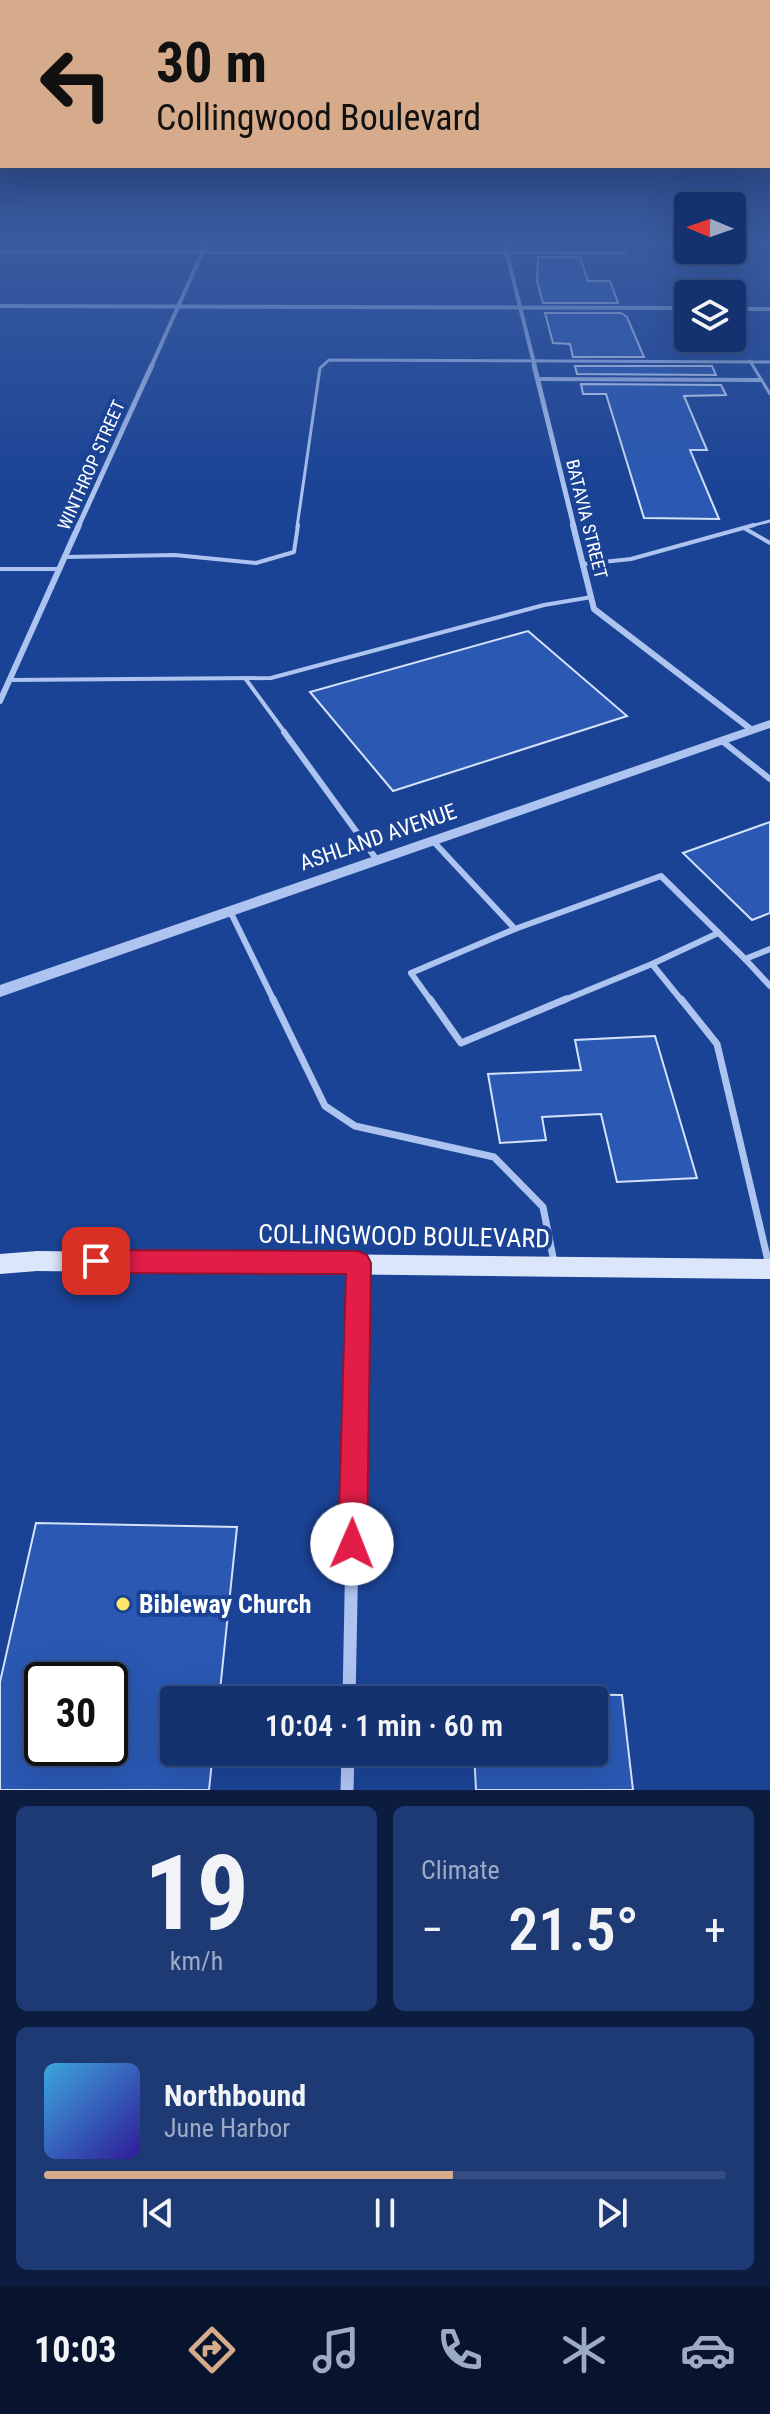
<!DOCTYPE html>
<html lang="en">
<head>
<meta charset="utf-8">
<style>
	:root { --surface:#143270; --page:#1d3a75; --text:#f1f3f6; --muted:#9daac3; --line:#334d83; --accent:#d6ab8b }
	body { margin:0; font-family:"Roboto Condensed",sans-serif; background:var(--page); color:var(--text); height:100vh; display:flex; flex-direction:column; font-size:30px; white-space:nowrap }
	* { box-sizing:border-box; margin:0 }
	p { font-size:26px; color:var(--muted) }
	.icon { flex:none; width:44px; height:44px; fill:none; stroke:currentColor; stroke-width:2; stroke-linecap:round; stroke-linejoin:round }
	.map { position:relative; height:1790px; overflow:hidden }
	.panel { display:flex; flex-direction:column; gap:16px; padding:16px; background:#0b1c3e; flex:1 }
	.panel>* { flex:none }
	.top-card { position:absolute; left:0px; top:0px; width:770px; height:168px; box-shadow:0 8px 32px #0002,0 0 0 2px var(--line); background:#d6ab8b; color:#111; overflow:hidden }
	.needle { width:52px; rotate:272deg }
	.buttons { position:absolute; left:674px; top:192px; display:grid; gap:16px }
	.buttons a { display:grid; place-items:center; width:72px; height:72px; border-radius:8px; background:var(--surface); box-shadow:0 8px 32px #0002,0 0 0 2px var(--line); font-size:40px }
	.speed { position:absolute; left:24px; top:1662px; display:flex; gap:16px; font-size:40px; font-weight:700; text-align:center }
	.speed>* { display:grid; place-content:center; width:104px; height:104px; border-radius:50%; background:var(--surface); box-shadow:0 8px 32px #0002,0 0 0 2px var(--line); line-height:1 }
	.speed .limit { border:4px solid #111; border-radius:12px; background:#fff; color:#111 }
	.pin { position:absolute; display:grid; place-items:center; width:68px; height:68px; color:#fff; margin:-34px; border-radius:16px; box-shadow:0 4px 12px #0006 }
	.me { position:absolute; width:88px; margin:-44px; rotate:1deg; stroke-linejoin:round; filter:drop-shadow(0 0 6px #0008) }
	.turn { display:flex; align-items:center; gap:28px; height:168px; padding:0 24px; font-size:36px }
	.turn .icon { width:104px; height:104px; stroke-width:2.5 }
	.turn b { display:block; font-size:56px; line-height:68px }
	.big { font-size:60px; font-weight:600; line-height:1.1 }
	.panel .card { flex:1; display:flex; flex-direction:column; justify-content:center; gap:12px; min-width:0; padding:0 28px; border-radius:12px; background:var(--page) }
	.panel .dial { align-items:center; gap:0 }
	.dial b { font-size:104px; line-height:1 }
	.song { display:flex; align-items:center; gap:24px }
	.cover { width:96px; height:96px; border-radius:12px; background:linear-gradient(135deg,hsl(200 70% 55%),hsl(250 70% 35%)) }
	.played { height:8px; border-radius:4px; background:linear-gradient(90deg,var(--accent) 60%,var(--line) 60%) }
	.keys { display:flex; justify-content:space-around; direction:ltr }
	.heat { display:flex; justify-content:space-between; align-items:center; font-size:44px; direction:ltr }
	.panel .tiles { flex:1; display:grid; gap:16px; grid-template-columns:1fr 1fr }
	.card:last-child { grid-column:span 2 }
	.trip { position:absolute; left:160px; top:1686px; width:448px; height:80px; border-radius:8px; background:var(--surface); box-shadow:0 8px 32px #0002,0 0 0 2px var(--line); font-weight:600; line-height:80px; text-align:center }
	.tab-bar { display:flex; height:128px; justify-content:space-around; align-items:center; background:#08142d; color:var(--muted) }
	.tab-bar .icon { width:56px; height:56px }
	.tab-bar .on { color:var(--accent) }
	.tab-bar b { font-size:36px; color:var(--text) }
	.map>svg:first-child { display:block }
	.building { fill:#2a58b3; stroke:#d4e2fb; stroke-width:2; fill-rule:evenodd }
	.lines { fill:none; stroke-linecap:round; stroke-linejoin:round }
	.service-far3 { stroke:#aec4f0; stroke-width:3 }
	.service-far2 { stroke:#aec4f0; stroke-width:4 }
	.service-far1 { stroke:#aec4f0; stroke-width:6 }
	.service { stroke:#aec4f0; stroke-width:7 }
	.pedestrian { stroke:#aec4f0; stroke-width:4 }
	.minor-far4 { stroke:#aec4f0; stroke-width:4 }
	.minor-far3 { stroke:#aec4f0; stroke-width:5 }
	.minor-far2 { stroke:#aec4f0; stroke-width:6 }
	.minor-far1 { stroke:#aec4f0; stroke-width:10 }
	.minor { stroke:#aec4f0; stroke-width:13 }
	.tertiary { fill:#aec4f0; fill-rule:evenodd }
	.secondary { fill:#dbe6fb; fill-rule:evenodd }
	.route { fill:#e11d48; stroke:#92132f; stroke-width:2 }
	.poi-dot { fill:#ffe56c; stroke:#1b4395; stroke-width:3 }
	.labels { text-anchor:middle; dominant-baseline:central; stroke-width:8; stroke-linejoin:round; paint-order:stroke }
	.far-street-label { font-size:18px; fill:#fff; stroke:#1b4395 }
	.street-label { font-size:22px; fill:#fff; stroke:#1b4395 }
	.near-street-label { font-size:26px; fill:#fff; stroke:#1b4395 }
	.near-poi-label { font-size:26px; font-weight:bold; fill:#fff; stroke:#1b4395; text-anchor:start }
</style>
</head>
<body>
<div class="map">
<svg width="770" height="1790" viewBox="0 0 770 1790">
	<rect width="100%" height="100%" fill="#1b4395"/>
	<!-- building -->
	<g class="building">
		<polygon points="538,257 580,257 588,281 610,281 618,303 543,303 537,281"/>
		<polygon points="545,313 621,313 627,317 644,357 573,357 570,344 553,343"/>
		<polygon points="575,366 712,366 716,375 577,374"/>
		<polygon points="581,384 721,385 726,395 684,396 707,450 690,450 719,519 644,518 606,394 583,394"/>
		<polygon points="528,631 627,716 393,791 310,692"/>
		<polygon points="770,822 770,913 752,920 683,853"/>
		<polygon points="655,1036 697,1178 617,1182 601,1114 542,1117 546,1140 500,1143 488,1074 581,1070 575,1040"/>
		<path d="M36,1523L237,1527L219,1700H174V1752H213L209,1790H0V1682ZM42,1680H110V1748H42Z"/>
		<polygon points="472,1693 622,1695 633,1790 476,1790 474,1752 594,1752 594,1700 472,1700"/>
	</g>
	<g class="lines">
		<!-- service-far3 -->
		<g class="service-far3">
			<polyline points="0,252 626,253"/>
			<polyline points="750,361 770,394"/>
			<polyline points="297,527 320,368 329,360 770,362"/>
			<polyline points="747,527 770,521"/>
		</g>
		<!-- service-far2 -->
		<g class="service-far2">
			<polyline points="744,528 770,543"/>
			<polyline points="65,557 175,555 256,563 294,552 298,525"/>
			<polyline points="584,564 631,559 754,525"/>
			<polyline points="0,569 59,569"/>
			<polyline points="245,678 286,734"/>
			<polyline points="9,680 271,678 544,605 592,597"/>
		</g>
		<!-- service-far1 -->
		<g class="service-far1">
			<polyline points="284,732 377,860"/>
			<polyline points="722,741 770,779"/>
			<polyline points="433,841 515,929 661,876 745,959 770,949"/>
			<polyline points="230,911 274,1001"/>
			<polyline points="745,959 770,986"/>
			<polyline points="652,964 716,934"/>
			<polyline points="431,1001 411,973 515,929"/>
			<polyline points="562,1001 652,964 682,1001"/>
		</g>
		<!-- service -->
		<g class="service">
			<polyline points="273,999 325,1106 355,1126 494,1157 543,1207 554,1262"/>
			<polyline points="430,999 461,1043 566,999"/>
			<polyline points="681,999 717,1044 769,1265"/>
		</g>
		<!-- pedestrian -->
		<polyline class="pedestrian" points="538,379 761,380"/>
		<!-- minor-far4 -->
		<g class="minor-far4">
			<polyline points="504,242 535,367"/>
			<polyline points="0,306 688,308"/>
			<polyline points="732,309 770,309"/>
			<polyline points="151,367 207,242"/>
		</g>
		<!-- minor-far3 -->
		<g class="minor-far3">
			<polyline points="534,365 574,527"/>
			<polyline points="78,527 152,365"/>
		</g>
		<!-- minor-far2 -->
		<g class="minor-far2">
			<polyline points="573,525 594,609 752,730"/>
			<polyline points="0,701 79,525"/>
		</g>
		<!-- minor-far1 -->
		<polyline class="minor-far1" points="356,1346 358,1265"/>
		<!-- minor -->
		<g class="minor">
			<polyline points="349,1700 356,1344"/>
			<polyline points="347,1790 348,1752"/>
		</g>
		<!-- tertiary -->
		<polygon class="tertiary" points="770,720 770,728 0,997 0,985"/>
		<!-- secondary -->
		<polygon class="secondary" points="37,1251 770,1259 770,1279 37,1271 0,1274 0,1254"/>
	</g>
	<!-- sky -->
	<linearGradient id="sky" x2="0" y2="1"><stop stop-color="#0f2552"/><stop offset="0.49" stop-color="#395ba0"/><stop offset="1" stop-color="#395ba0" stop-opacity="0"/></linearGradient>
	<rect width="770" height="492" fill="url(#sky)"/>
	<!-- route -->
	<polygon class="route" points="96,1250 358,1251 367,1255 371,1263 367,1544 362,1554 352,1558 342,1554 338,1544 346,1274 96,1273 87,1269 83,1261 87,1254"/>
	<!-- markers -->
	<circle class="poi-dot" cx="123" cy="1604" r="8"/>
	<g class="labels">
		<!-- far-street labels -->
		<g class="far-street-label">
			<text transform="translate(91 465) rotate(-66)">WINTHROP STREET</text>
			<text transform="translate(587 519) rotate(76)">BATAVIA STREET</text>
		</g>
		<!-- street labels -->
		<g class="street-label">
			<text transform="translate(378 837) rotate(-19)">ASHLAND AVENUE</text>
		</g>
		<!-- near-street labels -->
		<g class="near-street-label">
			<text transform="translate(404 1236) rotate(1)">COLLINGWOOD BOULEVARD</text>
		</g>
		<!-- near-poi labels -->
		<g class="near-poi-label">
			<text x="139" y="1604">Bibleway Church</text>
		</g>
	</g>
</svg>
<div class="buttons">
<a><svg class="needle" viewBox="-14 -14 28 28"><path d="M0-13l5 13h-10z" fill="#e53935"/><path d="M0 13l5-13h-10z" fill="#9daac3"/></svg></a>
<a><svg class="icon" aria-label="layers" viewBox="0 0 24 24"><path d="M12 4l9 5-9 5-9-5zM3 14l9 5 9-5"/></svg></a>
</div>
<div class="speed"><div class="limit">30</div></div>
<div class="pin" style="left:96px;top:1261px;background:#d93025"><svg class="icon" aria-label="arrive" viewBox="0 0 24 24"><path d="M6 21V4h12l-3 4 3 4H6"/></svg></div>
<svg class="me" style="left:352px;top:1544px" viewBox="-20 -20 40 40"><circle r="19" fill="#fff"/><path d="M0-13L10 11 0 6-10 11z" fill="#e11d48"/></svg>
<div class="trip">10:04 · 1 min · 60 m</div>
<div class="top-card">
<div class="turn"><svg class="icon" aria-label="left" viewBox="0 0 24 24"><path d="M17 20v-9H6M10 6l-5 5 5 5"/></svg><div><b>30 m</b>Collingwood Boulevard</div></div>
</div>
</div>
<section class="panel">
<div class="tiles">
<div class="card dial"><b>19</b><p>km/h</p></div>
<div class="card"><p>Climate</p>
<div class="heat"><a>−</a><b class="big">21.5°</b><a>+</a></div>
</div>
<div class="card">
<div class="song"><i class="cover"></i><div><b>Northbound</b><p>June Harbor</p></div></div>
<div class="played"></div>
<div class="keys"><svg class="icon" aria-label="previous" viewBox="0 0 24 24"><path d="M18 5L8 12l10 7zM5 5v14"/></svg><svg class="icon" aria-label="pause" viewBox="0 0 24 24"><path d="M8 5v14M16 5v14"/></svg><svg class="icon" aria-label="next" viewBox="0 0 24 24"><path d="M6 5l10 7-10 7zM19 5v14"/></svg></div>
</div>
</div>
</section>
<nav class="tab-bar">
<b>10:03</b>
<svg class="icon on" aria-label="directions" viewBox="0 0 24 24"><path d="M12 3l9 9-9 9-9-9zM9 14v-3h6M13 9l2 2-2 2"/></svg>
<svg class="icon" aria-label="music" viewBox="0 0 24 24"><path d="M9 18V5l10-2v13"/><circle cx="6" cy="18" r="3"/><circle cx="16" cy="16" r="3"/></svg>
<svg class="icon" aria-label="phone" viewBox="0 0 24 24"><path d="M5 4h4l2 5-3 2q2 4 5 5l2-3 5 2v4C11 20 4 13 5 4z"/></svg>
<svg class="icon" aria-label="climate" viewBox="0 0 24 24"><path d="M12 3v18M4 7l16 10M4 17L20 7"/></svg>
<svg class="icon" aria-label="car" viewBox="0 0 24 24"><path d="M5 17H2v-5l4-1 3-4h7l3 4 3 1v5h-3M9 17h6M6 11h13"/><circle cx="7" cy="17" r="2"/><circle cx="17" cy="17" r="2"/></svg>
</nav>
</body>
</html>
